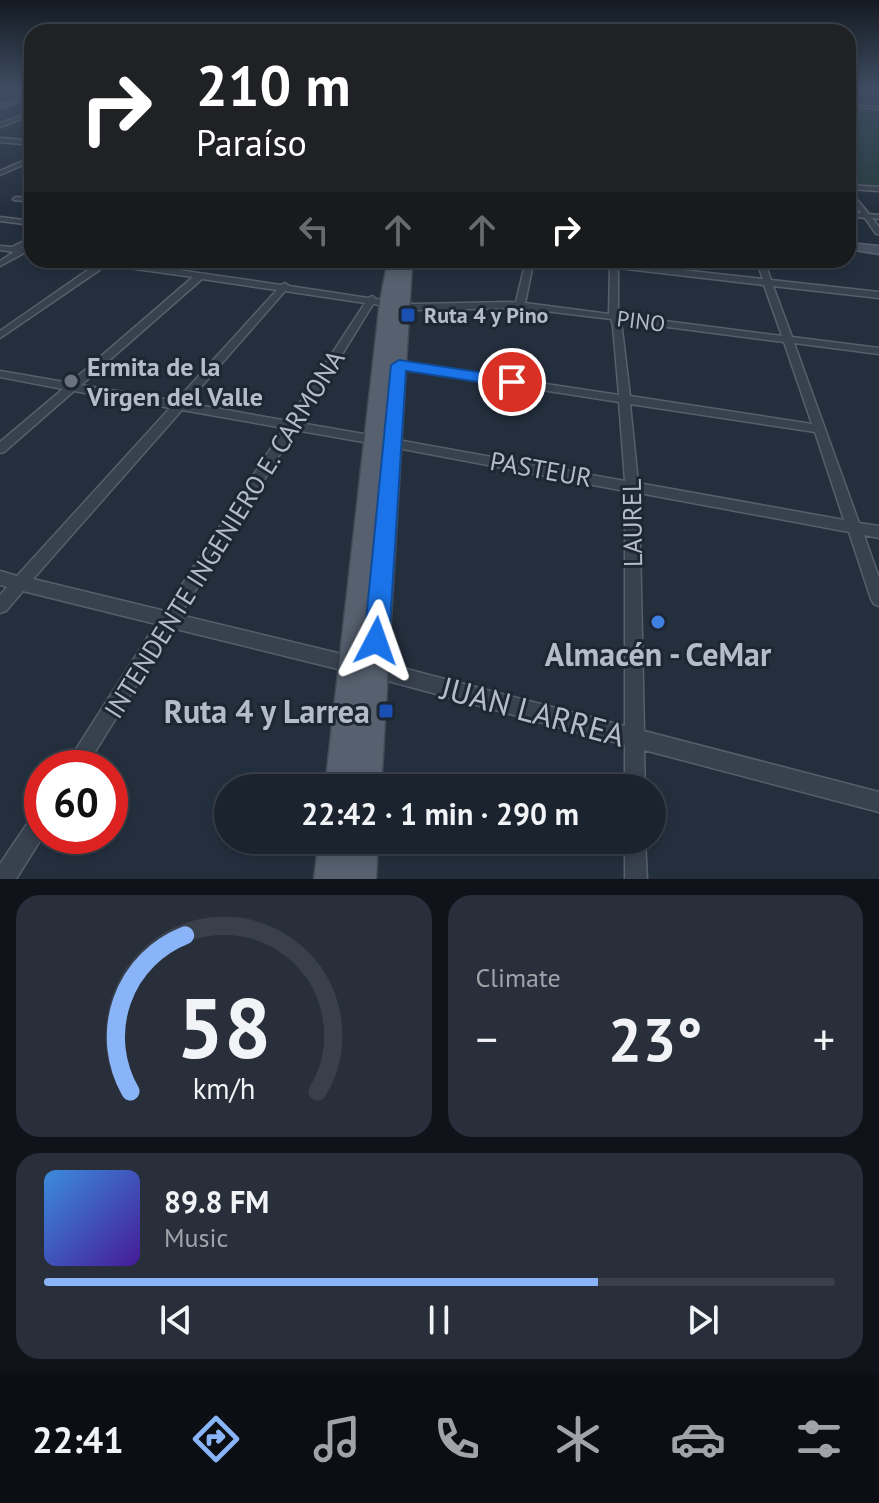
<!DOCTYPE html>
<html lang="en">
<head>
<meta charset="utf-8">
<style>
	:root { --surface:#1b232e; --page:#282f3a; --text:#f1f3f6; --muted:#a0a4aa; --line:#39404a; --accent:#8ab4f8 }
	body { margin:0; font-family:"PT Sans",sans-serif; background:var(--page); color:var(--text); height:100vh; display:flex; flex-direction:column; font-size:30px; white-space:nowrap }
	* { box-sizing:border-box; margin:0 }
	p { font-size:26px; color:var(--muted) }
	.icon { flex:none; width:44px; height:44px; fill:none; stroke:currentColor; stroke-width:2; stroke-linecap:round; stroke-linejoin:round }
	.map { position:relative; height:879px; overflow:hidden }
	.panel { display:flex; flex-direction:column; gap:16px; padding:16px; background:#0f1319; flex:1 }
	.panel>* { flex:none }
	.top-card { position:absolute; left:24px; top:24px; width:832px; height:244px; border-radius:24px; box-shadow:0 4px 12px #0003,0 0 0 2px var(--line); background:#202124; color:#fff; overflow:hidden }
	.speed { position:absolute; left:24px; top:750px; display:flex; gap:16px; font-size:40px; font-weight:700; text-align:center }
	.speed>* { display:grid; place-content:center; width:104px; height:104px; border-radius:50%; background:var(--surface); box-shadow:0 4px 12px #0003,0 0 0 2px var(--line); line-height:1 }
	.speed .limit { border:12px solid #d22; background:#fff; color:#111 }
	.pin { position:absolute; display:grid; place-items:center; width:68px; height:68px; color:#fff; margin:-34px; border:4px solid #fff; border-radius:50%; box-shadow:0 2px 8px #0007 }
	.me { position:absolute; width:88px; margin:-44px; rotate:4deg; stroke-linejoin:round; filter:drop-shadow(0 0 6px #0008) }
	.turn { display:flex; align-items:center; gap:28px; height:168px; padding:0 40px; font-size:36px }
	.turn .icon { width:104px; height:104px; stroke-width:2.5 }
	.turn b { display:block; font-size:56px; line-height:68px }
	.lanes { display:flex; align-items:center; height:76px; padding:0 40px; background:#0003; justify-content:center; gap:40px; direction:ltr }
	.lanes .off { opacity:.35 }
	.big { font-size:60px; font-weight:700; line-height:1.1 }
	.panel .widget { flex:1; display:flex; flex-direction:column; justify-content:center; gap:12px; min-width:0; padding:0 28px; border-radius:24px; background:var(--page) }
	.panel .dial { align-items:center; gap:0 }
	.dial svg { height:208px; overflow:visible; fill:none; stroke:var(--line); stroke-width:7; stroke-linecap:round; text-anchor:middle }
	.dial text { fill:var(--text); stroke:none }
	.song { display:flex; align-items:center; gap:24px }
	.cover { width:96px; height:96px; border-radius:12px; background:linear-gradient(135deg,hsl(210 70% 55%),hsl(260 70% 35%)) }
	.played { height:8px; border-radius:4px; background:linear-gradient(90deg,var(--accent) 70%,var(--line) 70%) }
	.keys { display:flex; justify-content:space-around; direction:ltr }
	.heat { display:flex; justify-content:space-between; align-items:center; font-size:44px; direction:ltr }
	.panel .tiles { flex:1; display:grid; gap:16px; grid-template-columns:1fr 1fr }
	.widget:last-child { grid-column:span 2 }
	.trip { position:absolute; left:214px; top:774px; width:452px; height:80px; border-radius:40px; background:var(--surface); box-shadow:0 4px 12px #0003,0 0 0 2px var(--line); font-weight:700; line-height:80px; text-align:center }
	.menu { display:flex; height:128px; justify-content:space-around; align-items:center; background:#0b0e12; color:var(--muted) }
	.menu .icon { width:56px; height:56px }
	.menu .selected { color:var(--accent) }
	.menu b { font-size:36px; color:var(--text) }
	.map>svg:first-child { display:block }
	.green { fill:#263c3f }
	.lines { fill:none; stroke-linecap:round; stroke-linejoin:round }
	.stream { stroke:#394c67; stroke-width:2 }
	.street-casing { stroke:#565f6c; stroke-width:3 }
	.secondary-casing { stroke:#565f6c; stroke-width:3 }
	.primary-casing { stroke:#414a57; stroke-width:3 }
	.street { fill:#38414e; fill-rule:evenodd }
	.secondary { fill:#465061; fill-rule:evenodd }
	.primary { fill:#56606e; fill-rule:evenodd }
	.route { fill:#1a73e8; stroke:#114b97; stroke-width:2 }
	.transit-dot { fill:#1a4fb4; stroke:#1d2633; stroke-width:3 }
	.worship-dot { fill:#6b7280; stroke:#1d2633; stroke-width:3 }
	.shop-dot { fill:#3f7fe0; stroke:#1d2633; stroke-width:3 }
	.labels { text-anchor:middle; dominant-baseline:central; stroke-width:6; stroke-linejoin:round; paint-order:stroke }
	.far-poi-label { font-size:22px; font-weight:bold; fill:#b4bcc9; stroke:#1d2633; text-anchor:start }
	.far-street-label { font-size:22px; fill:#b4bcc9; stroke:#1d2633 }
	.poi-label { font-size:26px; font-weight:bold; fill:#b4bcc9; stroke:#1d2633; text-anchor:start }
	.street-label { font-size:26px; fill:#b4bcc9; stroke:#1d2633 }
	.near-poi-label { font-size:32px; font-weight:bold; fill:#b4bcc9; stroke:#1d2633 }
	.near-street-label { font-size:32px; fill:#b4bcc9; stroke:#1d2633 }
</style>
</head>
<body>
<div class="map">
<svg width="879" height="879" viewBox="0 0 879 879">
	<rect width="100%" height="100%" fill="#242f3e"/>
	<!-- green -->
	<polygon class="green" points="848,107 879,109 879,188 848,186"/>
	<g class="lines">
		<!-- stream -->
		<polyline class="stream" points="0,137 32,140"/>
		<defs>
			<g id="street">
				<polygon points="32,95 32,97 0,108 0,105"/>
				<polygon points="848,105 879,107 879,109 848,107"/>
				<polygon points="32,112 32,115 0,127 0,123"/>
				<polygon points="0,138 32,141 32,145 0,142"/>
				<polygon points="32,157 32,161 0,175 0,171"/>
				<polygon points="848,185 879,187 879,191 848,189"/>
				<polygon points="848,189 869,214 879,215 879,219 872,218 879,227 879,234 876,234 865,218 848,216 848,212 861,213 848,195"/>
				<polygon points="16,197 32,198 32,202 14,200 13,199"/>
				<polygon points="0,217 32,221 32,225 0,221"/>
				<polygon points="32,237 32,242 21,248 32,250 32,254 24,253 0,266 0,261 14,252 0,250 0,246 12,247"/>
				<path d="M88,260H109L281,285L285,283L289,286L368,298L372,296L376,299L414,304L516,302L526,260H534L525,303L609,314L610,267L570,262L566,260L610,262V260H618V263L763,279L756,260H764L771,280L879,292V298L773,286L792,337L879,348V354L794,343L859,523L879,526V538L864,535L879,578V606L874,604L871,599L849,532L639,493L644,731L879,792V812L644,750L645,788H625V745L366,675L363,669L366,663L372,660L625,726V491L392,447L386,443L392,439L625,481L619,402L399,368L394,365L399,362L619,395L613,326L611,319L520,308L414,310L373,304L300,423L375,436L381,440L379,443L375,444L295,430L180,615L354,657L360,659L362,665L360,671L354,673L172,628L85,768H64L156,624L23,591L6,611L0,613V595L7,587L0,585V571L17,576L170,408L74,391L4,452L0,453V442L63,389L0,377V371L70,383L193,277L107,265L0,338V331L98,263ZM618,268L764,285L782,336L618,315ZM202,279L277,290L176,401L81,385ZM285,291L365,303L288,421L187,403ZM621,321L784,342L812,424L630,396ZM630,404L815,432L844,520L638,483ZM182,410L284,428L165,611L33,579Z"/>
				<polygon points="42,809 43,836 16,879 0,879 0,864 35,812"/>
				<polygon points="625,840 645,840 647,879 625,879"/>
			</g>
			<g id="secondary">
				<polygon points="4,88 14,88 0,93 0,89"/>
				<polygon points="848,243 879,246 879,254 848,249"/>
			</g>
			<g id="primary">
				<polygon points="388,260 405,260 412,264 381,788 325,788 380,301"/>
				<polygon points="319,840 378,840 376,879 314,879"/>
			</g>
		</defs>
		<!-- street casing -->
		<use href="#street" class="street-casing"/>
		<!-- secondary casing -->
		<use href="#secondary" class="secondary-casing"/>
		<!-- primary casing -->
		<use href="#primary" class="primary-casing"/>
		<!-- street -->
		<use href="#street" class="street"/>
		<!-- secondary -->
		<use href="#secondary" class="secondary"/>
		<!-- primary -->
		<use href="#primary" class="primary"/>
	</g>
	<!-- sky -->
	<linearGradient id="sky" x2="0" y2="1"><stop stop-color="#141a22"/><stop offset="0.42" stop-color="#3f4d63"/><stop offset="1" stop-color="#3f4d63" stop-opacity="0"/></linearGradient>
	<rect width="879" height="211" fill="url(#sky)"/>
	<!-- route -->
	<polygon class="route" points="399,360 512,377 520,382 512,387 406,371 389,641 385,650 376,654 368,650 364,641 391,365"/>
	<!-- markers -->
	<g class="transit-dot">
		<rect x="400" y="307" width="16" height="16" rx="4"/>
		<rect x="378" y="703" width="16" height="16" rx="4"/>
	</g>
	<circle class="worship-dot" cx="71" cy="381" r="8"/>
	<circle class="shop-dot" cx="658" cy="622" r="8"/>
	<g class="labels">
		<!-- far-poi labels -->
		<g class="far-poi-label">
			<text x="424" y="315">Ruta 4 y Pino</text>
		</g>
		<!-- far-street labels -->
		<g class="far-street-label">
			<text transform="translate(641 321) rotate(7)">PINO</text>
		</g>
		<!-- poi labels -->
		<g class="poi-label">
			<text x="87" y="366">Ermita de la<tspan x="87" dy="30">Virgen del Valle</tspan></text>
		</g>
		<!-- street labels -->
		<g class="street-label">
			<text transform="translate(541 469) rotate(10)">PASTEUR</text>
			<text transform="translate(632 523) rotate(-91)">LAUREL</text>
			<text transform="translate(224 534) rotate(-58)">INTENDENTE INGENIERO E. CARMONA</text>
		</g>
		<!-- near-poi labels -->
		<g class="near-poi-label">
			<text x="658" y="654">Almacén - CeMar</text>
			<text x="370" y="711" text-anchor="end">Ruta 4 y Larrea</text>
		</g>
		<!-- near-street labels -->
		<g class="near-street-label">
			<text transform="translate(533 711) rotate(15)">JUAN LARREA</text>
		</g>
	</g>
</svg>
<div class="speed"><div class="limit">60</div></div>
<div class="pin" style="left:512px;top:382px;background:#d93025"><svg class="icon" aria-label="arrive" viewBox="0 0 24 24"><path d="M6 21V4h12l-3 4 3 4H6"/></svg></div>
<svg class="me" style="left:376px;top:641px" viewBox="-20 -20 40 40"><path d="M0-17L14 15 0 8-14 15z" fill="#1a73e8" stroke="#fff" stroke-width="4"/></svg>
<div class="trip">22:42 · 1 min · 290 m</div>
<div class="top-card">
<div class="turn"><svg class="icon" aria-label="right" viewBox="0 0 24 24"><path d="M7 20v-9h11M14 6l5 5-5 5"/></svg><div><b>210 m</b>Paraíso</div></div>
<div class="lanes"><svg class="icon off" aria-label="left" viewBox="0 0 24 24"><path d="M17 20v-9H6M10 6l-5 5 5 5"/></svg><svg class="icon off" aria-label="ahead" viewBox="0 0 24 24"><path d="M12 20V5M6 11l6-6 6 6"/></svg><svg class="icon off" aria-label="ahead" viewBox="0 0 24 24"><path d="M12 20V5M6 11l6-6 6 6"/></svg><svg class="icon" aria-label="right" viewBox="0 0 24 24"><path d="M7 20v-9h11M14 6l5 5-5 5"/></svg></div>
</div>
</div>
<section class="panel">
<div class="tiles">
<div class="widget dial"><svg viewBox="0 0 100 80">
<path d="M14 69A42 42 0 1 1 86 69"/>
<path d="M14 69A42 42 0 0 1 35 9" stroke="#8ab4f8"/>
<text x="50" y="56" font-size="32" font-weight="700">58</text>
<text x="50" y="72" font-size="11">km/h</text>
</svg></div>
<div class="widget"><p>Climate</p>
<div class="heat"><a>−</a><b class="big">23°</b><a>+</a></div>
</div>
<div class="widget">
<div class="song"><i class="cover"></i><div><b>89.8 FM</b><p>Music</p></div></div>
<div class="played"></div>
<div class="keys"><svg class="icon" aria-label="previous" viewBox="0 0 24 24"><path d="M18 5L8 12l10 7zM5 5v14"/></svg><svg class="icon" aria-label="pause" viewBox="0 0 24 24"><path d="M8 5v14M16 5v14"/></svg><svg class="icon" aria-label="next" viewBox="0 0 24 24"><path d="M6 5l10 7-10 7zM19 5v14"/></svg></div>
</div>
</div>
</section>
<nav class="menu">
<b>22:41</b>
<svg class="icon selected" aria-label="directions" viewBox="0 0 24 24"><path d="M12 3l9 9-9 9-9-9zM9 14v-3h6M13 9l2 2-2 2"/></svg>
<svg class="icon" aria-label="music" viewBox="0 0 24 24"><path d="M9 18V5l10-2v13"/><circle cx="6" cy="18" r="3"/><circle cx="16" cy="16" r="3"/></svg>
<svg class="icon" aria-label="phone" viewBox="0 0 24 24"><path d="M5 4h4l2 5-3 2q2 4 5 5l2-3 5 2v4C11 20 4 13 5 4z"/></svg>
<svg class="icon" aria-label="climate" viewBox="0 0 24 24"><path d="M12 3v18M4 7l16 10M4 17L20 7"/></svg>
<svg class="icon" aria-label="car" viewBox="0 0 24 24"><path d="M5 17H2v-5l4-1 3-4h7l3 4 3 1v5h-3M9 17h6M6 11h13"/><circle cx="7" cy="17" r="2"/><circle cx="17" cy="17" r="2"/></svg>
<svg class="icon" aria-label="filters" viewBox="0 0 24 24"><path d="M4 7h16M4 17h16"/><circle cx="9" cy="7" r="2"/><circle cx="15" cy="17" r="2"/></svg>
</nav>
</body>
</html>
